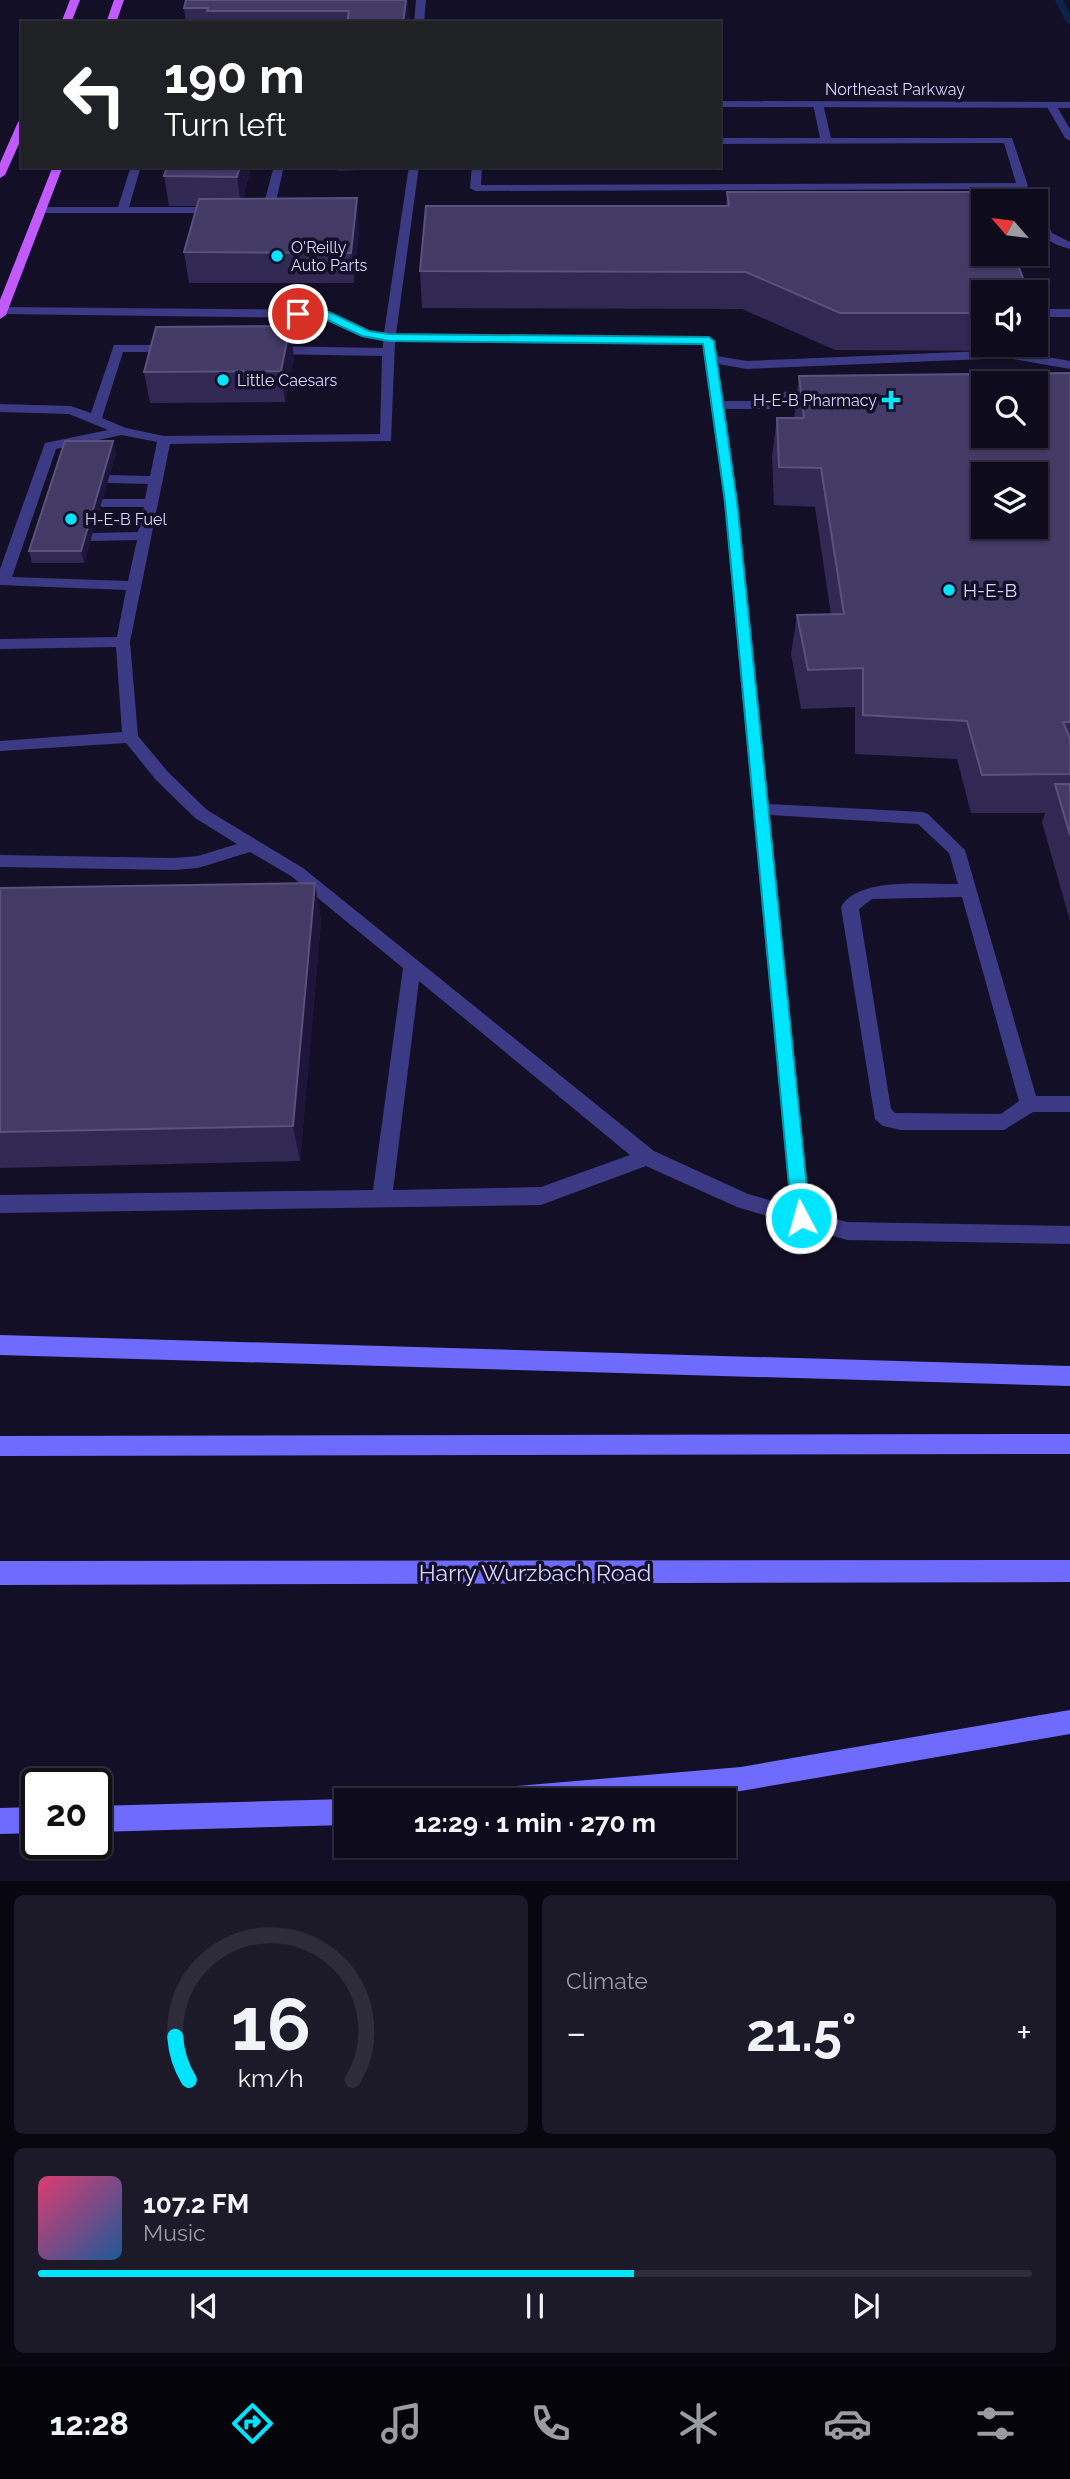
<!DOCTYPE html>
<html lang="en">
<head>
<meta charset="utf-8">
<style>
	:root { --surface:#0e0b1c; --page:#1c1929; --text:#f1f3f6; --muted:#9b9ba3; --line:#2e2b3b; --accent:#00e5ff }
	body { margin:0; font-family:Raleway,sans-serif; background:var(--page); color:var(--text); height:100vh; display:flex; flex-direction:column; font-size:26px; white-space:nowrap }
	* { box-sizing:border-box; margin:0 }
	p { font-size:23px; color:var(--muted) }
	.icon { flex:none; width:38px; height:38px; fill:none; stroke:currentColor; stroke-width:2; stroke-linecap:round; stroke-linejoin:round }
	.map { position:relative; height:1881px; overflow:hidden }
	.details { display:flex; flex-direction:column; gap:14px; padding:14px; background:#08060f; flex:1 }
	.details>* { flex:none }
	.guide { position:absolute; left:21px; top:21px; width:700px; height:147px; border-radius:0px; box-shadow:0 2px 5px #0004,0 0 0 2px var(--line); background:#202124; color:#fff; overflow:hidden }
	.needle { width:46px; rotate:298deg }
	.fabs { position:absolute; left:971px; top:189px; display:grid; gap:14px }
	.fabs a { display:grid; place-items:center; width:77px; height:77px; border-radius:0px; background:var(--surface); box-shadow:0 2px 5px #0004,0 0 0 2px var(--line); font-size:35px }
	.speed { position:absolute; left:21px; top:1768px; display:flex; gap:14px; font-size:35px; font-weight:700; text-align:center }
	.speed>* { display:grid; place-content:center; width:91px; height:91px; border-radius:50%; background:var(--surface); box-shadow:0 2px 5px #0004,0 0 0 2px var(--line); line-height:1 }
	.speed .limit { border:4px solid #111; border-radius:10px; background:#fff; color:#111 }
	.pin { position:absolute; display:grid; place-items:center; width:60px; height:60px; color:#fff; margin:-30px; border:4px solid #fff; border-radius:50%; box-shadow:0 2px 7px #0007 }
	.me { position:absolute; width:77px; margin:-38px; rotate:354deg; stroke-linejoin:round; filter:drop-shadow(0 0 5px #0008) }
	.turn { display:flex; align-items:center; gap:24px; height:147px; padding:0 28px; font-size:32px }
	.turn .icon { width:91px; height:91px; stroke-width:2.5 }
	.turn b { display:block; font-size:49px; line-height:60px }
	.big { font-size:52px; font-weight:700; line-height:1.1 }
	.details .widget { flex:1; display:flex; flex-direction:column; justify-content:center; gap:10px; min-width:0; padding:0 24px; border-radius:10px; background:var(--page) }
	.details .dial { align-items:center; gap:0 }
	.dial svg { height:182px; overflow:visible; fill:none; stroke:var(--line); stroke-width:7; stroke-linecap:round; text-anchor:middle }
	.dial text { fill:var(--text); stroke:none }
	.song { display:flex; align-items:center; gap:21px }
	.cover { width:84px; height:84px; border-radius:10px; background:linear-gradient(135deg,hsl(340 70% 55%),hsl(210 70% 35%)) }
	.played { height:7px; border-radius:4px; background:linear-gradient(90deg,var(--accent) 60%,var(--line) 60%) }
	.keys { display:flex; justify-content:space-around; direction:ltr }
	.heat { display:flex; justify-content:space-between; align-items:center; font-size:38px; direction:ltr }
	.details .tiles { flex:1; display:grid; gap:14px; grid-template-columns:1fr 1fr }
	.widget:last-child { grid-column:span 2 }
	.trip { position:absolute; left:334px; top:1788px; width:402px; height:70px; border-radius:0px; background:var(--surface); box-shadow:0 2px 5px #0004,0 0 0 2px var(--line); font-weight:700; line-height:70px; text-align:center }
	.menu { display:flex; height:112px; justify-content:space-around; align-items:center; background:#06040b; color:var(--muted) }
	.menu .icon { width:49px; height:49px }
	.menu .selected { color:var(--accent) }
	.menu b { font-size:32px; color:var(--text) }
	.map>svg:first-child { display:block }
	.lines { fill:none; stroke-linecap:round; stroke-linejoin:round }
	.stream { fill:#0c2248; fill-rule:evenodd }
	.lane { fill:#3d3a85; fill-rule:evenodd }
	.street { fill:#3d3a85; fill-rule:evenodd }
	.secondary { fill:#6f6bff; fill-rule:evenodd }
	.primary { fill:#c25bff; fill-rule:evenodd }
	.wall { fill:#312854 }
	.shaded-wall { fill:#1d163a }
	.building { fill:#433a66; stroke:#5a527e; stroke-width:2; fill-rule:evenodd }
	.route { fill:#00e5ff; stroke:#0095a6; stroke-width:2 }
	.poi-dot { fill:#00e5ff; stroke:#130f26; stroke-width:2.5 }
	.labels { text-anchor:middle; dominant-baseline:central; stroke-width:7; stroke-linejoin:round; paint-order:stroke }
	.far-street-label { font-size:16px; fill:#d9d4ff; stroke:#130f26 }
	.far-poi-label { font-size:16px; fill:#d9d4ff; stroke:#130f26; text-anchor:start }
	.poi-label { font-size:19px; fill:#d9d4ff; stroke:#130f26; text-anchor:start }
	.near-street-label { font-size:23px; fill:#d9d4ff; stroke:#130f26 }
</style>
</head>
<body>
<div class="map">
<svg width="1070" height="1881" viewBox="0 0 1070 1881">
	<rect width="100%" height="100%" fill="#130f26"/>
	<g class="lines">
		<!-- stream -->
		<polygon class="stream" points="1055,0 1063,0 1070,14 1070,25 1066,22"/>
		<!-- lane -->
		<g class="lane">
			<polygon points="416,0 426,0 424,23 414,23"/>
			<polygon points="818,101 823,104 831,138 1012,138 1028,186 1023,189 475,191 470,188 472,166 482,166 481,185 1016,183 1004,143 719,144 719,138 820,138 813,104"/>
			<polygon points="1051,102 1055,103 1070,129 1070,141 1065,138 1046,105"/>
			<polygon points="131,166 141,166 129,207 219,207 225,210 219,213 41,213 35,210 41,207 118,207"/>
			<polygon points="274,166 284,166 274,210 268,213 254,212 254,208 263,207"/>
			<path d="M409,166H419L396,334L709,337L715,341L717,356L747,361L1008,350L1070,361V369L1008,358L747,369L718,364L724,401H761L781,392L819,390L825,394L819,398L784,400L778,402L779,408L774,409H725L738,502L769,804L922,812L928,814L965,850L1036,1096H1070V1112H1033L1004,1130H901L883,1126L875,1119L841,907C859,876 926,885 958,884L949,853L918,824L770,815L810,1212L847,1222L1070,1226V1244L847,1240L737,1207L646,1166L541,1205L0,1213V1195L373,1190L403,968L291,876L250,852L198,868L174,870L0,867V855L174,858L198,856L237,844L195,818L156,780L126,743L0,751V741L122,732L116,647L0,649V639L117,637L126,590L0,585V569L45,443L108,430L69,414L0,412V404L71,406L91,413L114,345H172L176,346V352H123L102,418L126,428L164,436L380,434L382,356L270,354L264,350L270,346L383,348V341L362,337L323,318L2,314L0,307L325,310L369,331L384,333ZM395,342L703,345L724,502L790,1206L748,1194L654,1151L303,868L207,810L168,772L138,736L130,642L170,444L391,441ZM122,435L157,442L150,476L108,475L101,479L108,483L148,484L145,499H102L95,503L102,507H144L138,532L92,533L85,537L92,541L137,540L128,581L12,577L56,449ZM962,897L1019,1101L1001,1114L895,1113L891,1109L859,909L872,899ZM419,981L630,1155L541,1187L393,1190Z"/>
			<path d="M1036,209L1042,212L1052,233L1070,242V249C1045,242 1036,235 1036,209Z"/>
			<rect x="1036" y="309" width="34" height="8"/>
		</g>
		<!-- street -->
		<polygon class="street" points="719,101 1070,102 1070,108 719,107"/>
		<!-- secondary -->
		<g class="secondary">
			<polygon points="0,1335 1070,1366 1070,1386 0,1355"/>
			<polygon points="1070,1434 1070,1454 0,1456 0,1436"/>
			<polygon points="1070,1560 1070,1582 0,1585 0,1561"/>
			<polygon points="1070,1710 1070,1734 741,1791 631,1801 469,1801 472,1792 481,1789 741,1767"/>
			<polygon points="346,1799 349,1801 346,1801 346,1825 96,1832 96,1806"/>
			<polygon points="37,1807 37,1833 0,1834 0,1808"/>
		</g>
		<!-- primary -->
		<g class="primary">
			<polygon points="70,0 80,0 71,23 61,23"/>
			<polygon points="114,0 124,0 116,23 106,23"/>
			<polygon points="23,119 23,135 5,175 0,178 0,163 18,122"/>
			<polygon points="53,166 63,166 6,315 0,319 0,300"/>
		</g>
	</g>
	<!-- wall -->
	<g class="wall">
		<polygon points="186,0 409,13 408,23 186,23 184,8"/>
		<polygon points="167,166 251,166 243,199 359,228 354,283 189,283 184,252 197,206 169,206 164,176"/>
		<polygon points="337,166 364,166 364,170 338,171"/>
		<polygon points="727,192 984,292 984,345 1028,345 1026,351 835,350 742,309 422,308 420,271 726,206"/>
		<polygon points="294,357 285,402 150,403 144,372"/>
		<polygon points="1070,373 1070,921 1042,822 1045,813 971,813 957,759 855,754 855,707 801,709 791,654 797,615 831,615 815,507 774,505 772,456 777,418 794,418 799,376"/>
		<polygon points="113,441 116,453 84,563 32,563 29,551"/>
		<polygon points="315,883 321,921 300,1161 0,1168 0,888"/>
	</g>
	<!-- shaded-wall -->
	<g class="shaded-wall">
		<polygon points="406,0 408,0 409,13 408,23 403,23"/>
		<polygon points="240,166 251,166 241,206 237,177"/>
		<polygon points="357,198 359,228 354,283 351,253"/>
		<polygon points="290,326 294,357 285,402 281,371"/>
		<polygon points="113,441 116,453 84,563 81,551"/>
		<polygon points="315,883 321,921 300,1161 293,1126"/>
	</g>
	<!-- building -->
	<g class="building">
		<polygon points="186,0 406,0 403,23 347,23 349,11 207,11 208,8 184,8"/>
		<polygon points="167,166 240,166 237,177 164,176"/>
		<polygon points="727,192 993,192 996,201 984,201 984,254 1014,254 1028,292 984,292 984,313 840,313 746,272 420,271 426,206 729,206"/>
		<polygon points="357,198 351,253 184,252 199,199"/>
		<polygon points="290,326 281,371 144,372 156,327"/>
		<path d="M1070,373V722H1063L1070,739V774L982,775L967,721L863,715V668L808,670L797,615L844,614L821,468L779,467L777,418H804L799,376ZM984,383H1036V436H984ZM984,474H1036V527H984Z"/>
		<polygon points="65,441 113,441 81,551 29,551"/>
		<polygon points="1055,784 1070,784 1070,835"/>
		<polygon points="315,883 293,1126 0,1132 0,888"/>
	</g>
	<!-- route -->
	<polygon class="route" points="298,311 329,312 369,331 389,334 709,337 714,341 737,502 810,1218 808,1223 801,1226 795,1223 792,1218 725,502 703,344 389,341 362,336 323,318 294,316 292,314"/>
	<!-- markers -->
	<g class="poi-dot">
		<circle cx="277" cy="256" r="7"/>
		<circle cx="223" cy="380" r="7"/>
		<path d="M887.5 389.5h7v7h7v7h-7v7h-7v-7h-7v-7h7z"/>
		<circle cx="71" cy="519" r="7"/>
		<circle cx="949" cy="590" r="7"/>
	</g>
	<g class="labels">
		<!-- far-street labels -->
		<g class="far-street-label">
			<text x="895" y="89">Northeast Parkway</text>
		</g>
		<!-- far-poi labels -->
		<g class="far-poi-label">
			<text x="291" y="247">O'Reilly<tspan x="291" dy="18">Auto Parts</tspan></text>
			<text x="237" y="380">Little Caesars</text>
			<text x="877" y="400" text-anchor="end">H-E-B Pharmacy</text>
			<text x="85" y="519">H-E-B Fuel</text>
		</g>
		<!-- poi labels -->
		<g class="poi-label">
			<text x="963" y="590">H-E-B</text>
		</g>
		<!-- near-street labels -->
		<g class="near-street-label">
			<text x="535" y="1572">Harry Wurzbach Road</text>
		</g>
	</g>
</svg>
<div class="fabs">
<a><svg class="needle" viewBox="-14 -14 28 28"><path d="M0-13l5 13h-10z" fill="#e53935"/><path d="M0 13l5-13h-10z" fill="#9b9ba3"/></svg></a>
<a><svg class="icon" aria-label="sound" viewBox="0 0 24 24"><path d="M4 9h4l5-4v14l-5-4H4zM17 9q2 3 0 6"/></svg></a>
<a><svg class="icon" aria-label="search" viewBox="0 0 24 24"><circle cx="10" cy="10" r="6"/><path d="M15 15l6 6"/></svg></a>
<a><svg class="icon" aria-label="layers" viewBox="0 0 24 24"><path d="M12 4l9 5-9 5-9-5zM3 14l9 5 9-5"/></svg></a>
</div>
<div class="speed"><div class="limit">20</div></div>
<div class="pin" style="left:298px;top:314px;background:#d93025"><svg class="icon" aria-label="arrive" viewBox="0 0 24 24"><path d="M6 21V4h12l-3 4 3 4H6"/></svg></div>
<svg class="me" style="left:801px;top:1218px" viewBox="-20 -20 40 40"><circle r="17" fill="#00e5ff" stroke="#fff" stroke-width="3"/><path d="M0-11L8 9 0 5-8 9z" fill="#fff"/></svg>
<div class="trip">12:29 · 1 min · 270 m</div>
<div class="guide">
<div class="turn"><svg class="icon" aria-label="left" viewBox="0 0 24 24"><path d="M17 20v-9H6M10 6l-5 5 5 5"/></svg><div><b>190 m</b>Turn left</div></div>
</div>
</div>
<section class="details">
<div class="tiles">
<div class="widget dial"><svg viewBox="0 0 100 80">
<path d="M14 69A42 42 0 1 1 86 69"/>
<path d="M14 69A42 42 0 0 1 8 50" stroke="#00e5ff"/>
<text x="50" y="56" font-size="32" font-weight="700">16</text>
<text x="50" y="72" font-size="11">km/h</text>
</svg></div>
<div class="widget"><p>Climate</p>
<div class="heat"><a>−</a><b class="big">21.5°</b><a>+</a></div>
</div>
<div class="widget">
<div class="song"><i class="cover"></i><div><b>107.2 FM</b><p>Music</p></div></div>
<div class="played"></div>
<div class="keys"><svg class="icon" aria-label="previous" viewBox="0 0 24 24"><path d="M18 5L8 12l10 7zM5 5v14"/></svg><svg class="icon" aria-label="pause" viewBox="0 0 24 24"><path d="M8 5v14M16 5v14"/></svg><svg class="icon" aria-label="next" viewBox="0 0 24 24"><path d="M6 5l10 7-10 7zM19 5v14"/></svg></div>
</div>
</div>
</section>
<nav class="menu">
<b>12:28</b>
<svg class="icon selected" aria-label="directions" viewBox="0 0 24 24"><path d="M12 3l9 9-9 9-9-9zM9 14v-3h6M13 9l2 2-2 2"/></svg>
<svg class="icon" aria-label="music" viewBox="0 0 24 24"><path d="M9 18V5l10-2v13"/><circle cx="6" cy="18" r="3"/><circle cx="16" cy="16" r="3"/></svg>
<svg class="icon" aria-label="phone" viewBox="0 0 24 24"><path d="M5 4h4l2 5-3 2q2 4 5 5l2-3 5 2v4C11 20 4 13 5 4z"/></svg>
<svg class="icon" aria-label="climate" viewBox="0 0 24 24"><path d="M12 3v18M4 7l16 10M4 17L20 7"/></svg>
<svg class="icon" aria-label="car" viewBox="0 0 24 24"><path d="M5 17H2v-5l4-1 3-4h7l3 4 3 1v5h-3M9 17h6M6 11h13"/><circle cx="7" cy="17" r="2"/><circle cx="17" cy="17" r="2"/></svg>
<svg class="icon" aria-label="filters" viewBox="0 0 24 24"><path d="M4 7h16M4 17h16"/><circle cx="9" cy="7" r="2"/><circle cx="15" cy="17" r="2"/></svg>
</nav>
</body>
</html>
